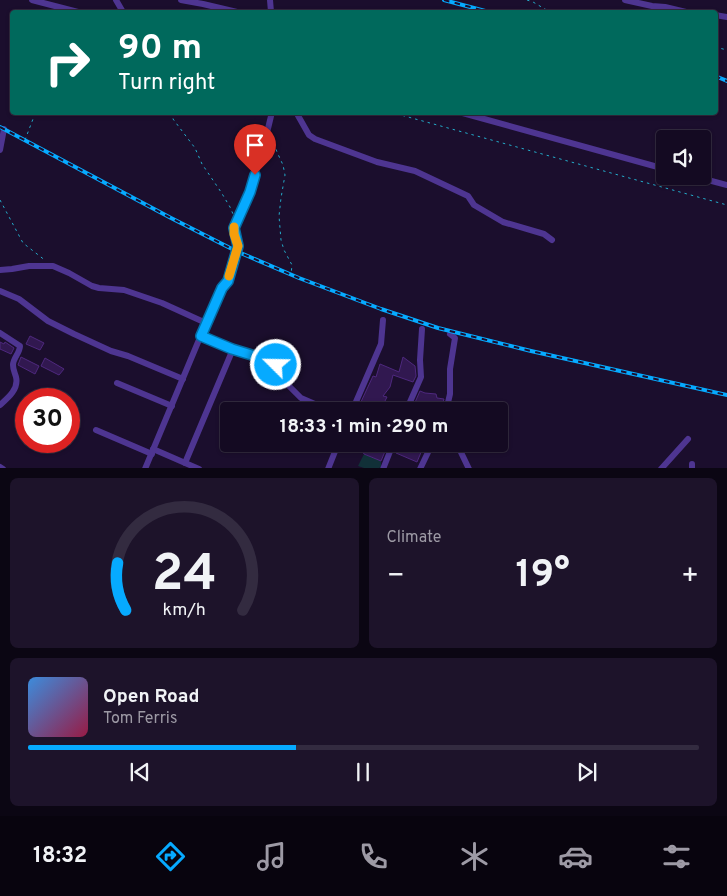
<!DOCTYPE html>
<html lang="en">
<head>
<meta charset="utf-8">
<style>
	:root { --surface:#140a22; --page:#1d132a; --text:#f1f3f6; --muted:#9d9aa5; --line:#332b40; --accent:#06aaff }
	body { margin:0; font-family:Overpass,sans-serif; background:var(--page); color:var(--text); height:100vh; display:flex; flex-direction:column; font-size:19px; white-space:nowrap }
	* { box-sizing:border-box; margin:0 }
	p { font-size:16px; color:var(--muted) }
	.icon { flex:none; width:28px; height:28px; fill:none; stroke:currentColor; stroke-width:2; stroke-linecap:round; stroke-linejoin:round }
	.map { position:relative; height:468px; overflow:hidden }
	.panel { display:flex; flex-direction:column; gap:10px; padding:10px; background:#0b0613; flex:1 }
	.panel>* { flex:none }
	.guide { position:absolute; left:10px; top:10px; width:708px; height:105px; border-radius:5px; box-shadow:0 1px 4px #0004,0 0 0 1px var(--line); background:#00695c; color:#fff; overflow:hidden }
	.fabs { position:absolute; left:656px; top:130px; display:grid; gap:10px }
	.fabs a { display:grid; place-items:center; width:55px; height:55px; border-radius:5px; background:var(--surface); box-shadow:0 1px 4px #0004,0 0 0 1px var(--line); font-size:25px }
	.speed { position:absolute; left:15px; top:388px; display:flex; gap:10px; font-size:25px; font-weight:700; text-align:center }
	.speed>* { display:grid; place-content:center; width:65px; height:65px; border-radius:50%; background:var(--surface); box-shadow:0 1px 4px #0004,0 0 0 1px var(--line); line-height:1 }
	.speed .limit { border:8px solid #d22; background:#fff; color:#111 }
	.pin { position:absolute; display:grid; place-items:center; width:42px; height:42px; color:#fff; margin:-51px -21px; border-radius:50% 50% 50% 0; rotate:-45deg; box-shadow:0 0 5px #0007 }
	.pin .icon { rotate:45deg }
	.me { position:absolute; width:55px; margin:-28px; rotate:293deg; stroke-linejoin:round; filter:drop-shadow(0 0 4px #0008) }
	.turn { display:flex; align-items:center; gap:18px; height:105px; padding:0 25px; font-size:22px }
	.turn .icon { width:65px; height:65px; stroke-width:2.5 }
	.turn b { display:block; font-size:35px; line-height:42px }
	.big { font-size:38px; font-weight:700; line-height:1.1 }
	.panel .tile { flex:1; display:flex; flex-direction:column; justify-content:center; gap:8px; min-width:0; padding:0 18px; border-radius:8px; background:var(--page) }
	.panel .dial { align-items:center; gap:0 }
	.dial svg { height:130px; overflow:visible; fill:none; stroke:var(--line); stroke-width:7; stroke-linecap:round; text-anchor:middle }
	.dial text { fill:var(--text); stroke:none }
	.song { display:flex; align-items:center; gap:15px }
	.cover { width:60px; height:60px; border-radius:8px; background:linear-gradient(135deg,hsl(210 70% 55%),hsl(340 70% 35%)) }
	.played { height:5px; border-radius:2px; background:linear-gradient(90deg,var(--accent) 40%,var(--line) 40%) }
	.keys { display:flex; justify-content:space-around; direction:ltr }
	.heat { display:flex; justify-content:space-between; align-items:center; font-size:28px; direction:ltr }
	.panel .tiles { flex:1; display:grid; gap:10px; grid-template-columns:1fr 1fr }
	.tile:last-child { grid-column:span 2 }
	.trip { position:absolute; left:220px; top:402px; width:288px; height:50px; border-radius:5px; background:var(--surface); box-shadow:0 1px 4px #0004,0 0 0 1px var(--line); font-weight:700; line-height:50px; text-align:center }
	.tab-bar { display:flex; height:80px; justify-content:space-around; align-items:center; background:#08040e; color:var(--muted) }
	.tab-bar .icon { width:35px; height:35px }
	.tab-bar .selected { color:var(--accent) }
	.tab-bar b { font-size:22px; color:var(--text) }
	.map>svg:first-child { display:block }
	.green { fill:#113038 }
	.building { fill:#311850; stroke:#4e287e }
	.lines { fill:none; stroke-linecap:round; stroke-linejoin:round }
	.path { stroke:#23acca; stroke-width:1; stroke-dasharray:2.5 4; stroke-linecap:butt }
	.minor { stroke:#4e3591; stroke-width:6 }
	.rail-casing { stroke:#06aaff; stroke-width:4 }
	.rail { stroke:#1b0e2d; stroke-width:2; stroke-dasharray:5.5; stroke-linecap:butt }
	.route-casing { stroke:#046ea6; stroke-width:12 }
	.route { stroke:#06aaff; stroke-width:9 }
	.slow { stroke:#f59e0b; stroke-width:9 }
</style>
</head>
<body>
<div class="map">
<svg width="727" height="469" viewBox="0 0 727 469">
	<rect width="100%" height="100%" fill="#1b0e2d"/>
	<!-- green -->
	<polygon class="green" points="364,454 381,461 381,467 379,468 364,468 358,466"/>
	<!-- building -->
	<g class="building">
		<polygon points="30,336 44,343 40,350 26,344"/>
		<polygon points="0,342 4,344 5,342 14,348 11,354 0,349"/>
		<polygon points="21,357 39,366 35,374 18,365"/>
		<polygon points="403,357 415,366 416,376 413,382 393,375 390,387 383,396 387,397 380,411 360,411 365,405 360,404 373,376 376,377 380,364 399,372"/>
		<polygon points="45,358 64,369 59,375 41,366"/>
		<polygon points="420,391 425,393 436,394 437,398 444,399 440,411 434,411 426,407 424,411 413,407"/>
		<polygon points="366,444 372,444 386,449 381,461 364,454 363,452"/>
		<polygon points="400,444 407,444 422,450 417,462 396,453"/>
	</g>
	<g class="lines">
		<!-- path -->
		<g class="path">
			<polyline points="527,0 533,2 550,12"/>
			<polyline points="715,47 727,50"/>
			<polyline points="173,112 173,119 195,148 202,164 221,192 230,207 233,214"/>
			<polyline points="390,112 727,205"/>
			<polyline points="272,137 277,152 283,165 285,175 281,198 279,216 281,240 284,250 292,265 291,275"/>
			<polyline points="25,140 33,119 32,112"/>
			<polyline points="0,200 23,243 46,261"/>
		</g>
		<!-- minor -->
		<g class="minor">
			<polyline points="32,0 78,12"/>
			<polyline points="116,0 123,12"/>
			<polyline points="181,0 203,4 237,12"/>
			<polyline points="270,0 271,12"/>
			<polyline points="625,0 652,6 665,7 686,12"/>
			<polyline points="715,15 727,17"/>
			<polyline points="296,112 309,135 315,139 377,162 415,171 468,196 474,205 503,222 544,234 552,240"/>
			<polyline points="459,112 665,169"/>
			<polyline points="0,150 4,129"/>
			<polyline points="693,176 727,185"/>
			<polyline points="0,270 12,269 29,266 53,266 69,273 92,286 99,288 124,290 162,303 206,323"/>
			<polyline points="0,291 19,299 48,321 74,334 111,351 128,356 183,379"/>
			<path d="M0,333L20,346C20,353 13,358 13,365C13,370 15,373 16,377C19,389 8,398 0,405"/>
			<polyline points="201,336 233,349 268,360 276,365 288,385 301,398 331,411"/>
			<polyline points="117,383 172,406"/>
			<polyline points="352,411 381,344 383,320"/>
			<polyline points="406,411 421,377 420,360 422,329"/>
			<polyline points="446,411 450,394 450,369 455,338 450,334"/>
			<polyline points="96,430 152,454"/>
			<polyline points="457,444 469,469"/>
			<polyline points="153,449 199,469"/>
			<polyline points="185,463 233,349"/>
			<polyline points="0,467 3,469"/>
			<polyline points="145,469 206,323 222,289 228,281 237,246 234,228 250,192 265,141 272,112"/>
			<polyline points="328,469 338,444"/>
			<polyline points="383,469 393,444"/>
			<polyline points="420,469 432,444"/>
			<polyline points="661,469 688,439"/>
			<polyline points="692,469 692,464"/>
		</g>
		<defs>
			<g id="rail">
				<polyline points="444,0 489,12"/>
				<polyline points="715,76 727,81"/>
				<polyline points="0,127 171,218 236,251 299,278 381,309 438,328 531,351 727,395"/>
			</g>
		</defs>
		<!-- rail casing -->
		<use href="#rail" class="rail-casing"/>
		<!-- rail -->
		<use href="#rail" class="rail"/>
	</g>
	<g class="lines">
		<defs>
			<polyline id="route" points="255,175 250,192 234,228 238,246 228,281 222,288 201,336 232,349 268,360 276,365"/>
		</defs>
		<!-- route casing -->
		<use href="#route" class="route-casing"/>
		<!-- route -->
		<use href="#route" class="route"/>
		<!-- slow -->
		<polyline class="slow" points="229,276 238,246 234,234 234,227"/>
	</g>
</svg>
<div class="fabs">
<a><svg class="icon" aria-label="sound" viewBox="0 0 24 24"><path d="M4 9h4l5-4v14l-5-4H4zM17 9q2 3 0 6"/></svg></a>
</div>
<div class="speed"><div class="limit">30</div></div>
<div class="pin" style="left:255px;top:175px;background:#d93025"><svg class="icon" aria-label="arrive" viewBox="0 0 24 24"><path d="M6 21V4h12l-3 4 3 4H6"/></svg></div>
<svg class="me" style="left:276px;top:365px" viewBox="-20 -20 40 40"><circle r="17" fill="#06aaff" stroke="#fff" stroke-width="3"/><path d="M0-11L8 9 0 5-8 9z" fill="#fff"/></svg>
<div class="trip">18:33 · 1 min · 290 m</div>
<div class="guide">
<div class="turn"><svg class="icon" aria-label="right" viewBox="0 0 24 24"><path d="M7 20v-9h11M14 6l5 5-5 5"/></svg><div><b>90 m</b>Turn right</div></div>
</div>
</div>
<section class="panel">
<div class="tiles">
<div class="tile dial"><svg viewBox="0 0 100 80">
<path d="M14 69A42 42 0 1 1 86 69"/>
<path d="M14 69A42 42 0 0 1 9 40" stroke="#06aaff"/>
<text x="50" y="56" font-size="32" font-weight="700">24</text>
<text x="50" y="72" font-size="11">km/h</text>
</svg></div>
<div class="tile"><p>Climate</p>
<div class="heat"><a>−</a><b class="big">19°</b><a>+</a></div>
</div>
<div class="tile">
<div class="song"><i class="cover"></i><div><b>Open Road</b><p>Tom Ferris</p></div></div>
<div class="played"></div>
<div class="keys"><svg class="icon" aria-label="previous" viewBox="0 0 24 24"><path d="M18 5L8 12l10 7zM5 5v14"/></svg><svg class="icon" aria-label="pause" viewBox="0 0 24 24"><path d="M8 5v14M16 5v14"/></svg><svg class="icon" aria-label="next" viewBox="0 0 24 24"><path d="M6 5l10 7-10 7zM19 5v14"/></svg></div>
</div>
</div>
</section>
<nav class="tab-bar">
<b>18:32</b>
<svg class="icon selected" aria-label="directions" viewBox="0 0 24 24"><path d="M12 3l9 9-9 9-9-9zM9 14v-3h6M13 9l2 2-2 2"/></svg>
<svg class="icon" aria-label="music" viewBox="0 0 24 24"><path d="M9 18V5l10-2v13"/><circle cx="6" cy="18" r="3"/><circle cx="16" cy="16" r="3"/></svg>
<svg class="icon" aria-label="phone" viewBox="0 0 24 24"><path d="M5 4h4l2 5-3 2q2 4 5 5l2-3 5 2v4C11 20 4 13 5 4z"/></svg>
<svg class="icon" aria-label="climate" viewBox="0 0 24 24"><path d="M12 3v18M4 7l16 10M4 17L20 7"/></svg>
<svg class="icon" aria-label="car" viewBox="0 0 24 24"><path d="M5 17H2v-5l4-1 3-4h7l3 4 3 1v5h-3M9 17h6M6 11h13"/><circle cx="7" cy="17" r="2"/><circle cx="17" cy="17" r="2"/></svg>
<svg class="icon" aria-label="filters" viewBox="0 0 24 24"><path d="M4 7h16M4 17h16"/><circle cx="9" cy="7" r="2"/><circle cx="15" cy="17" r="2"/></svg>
</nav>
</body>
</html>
